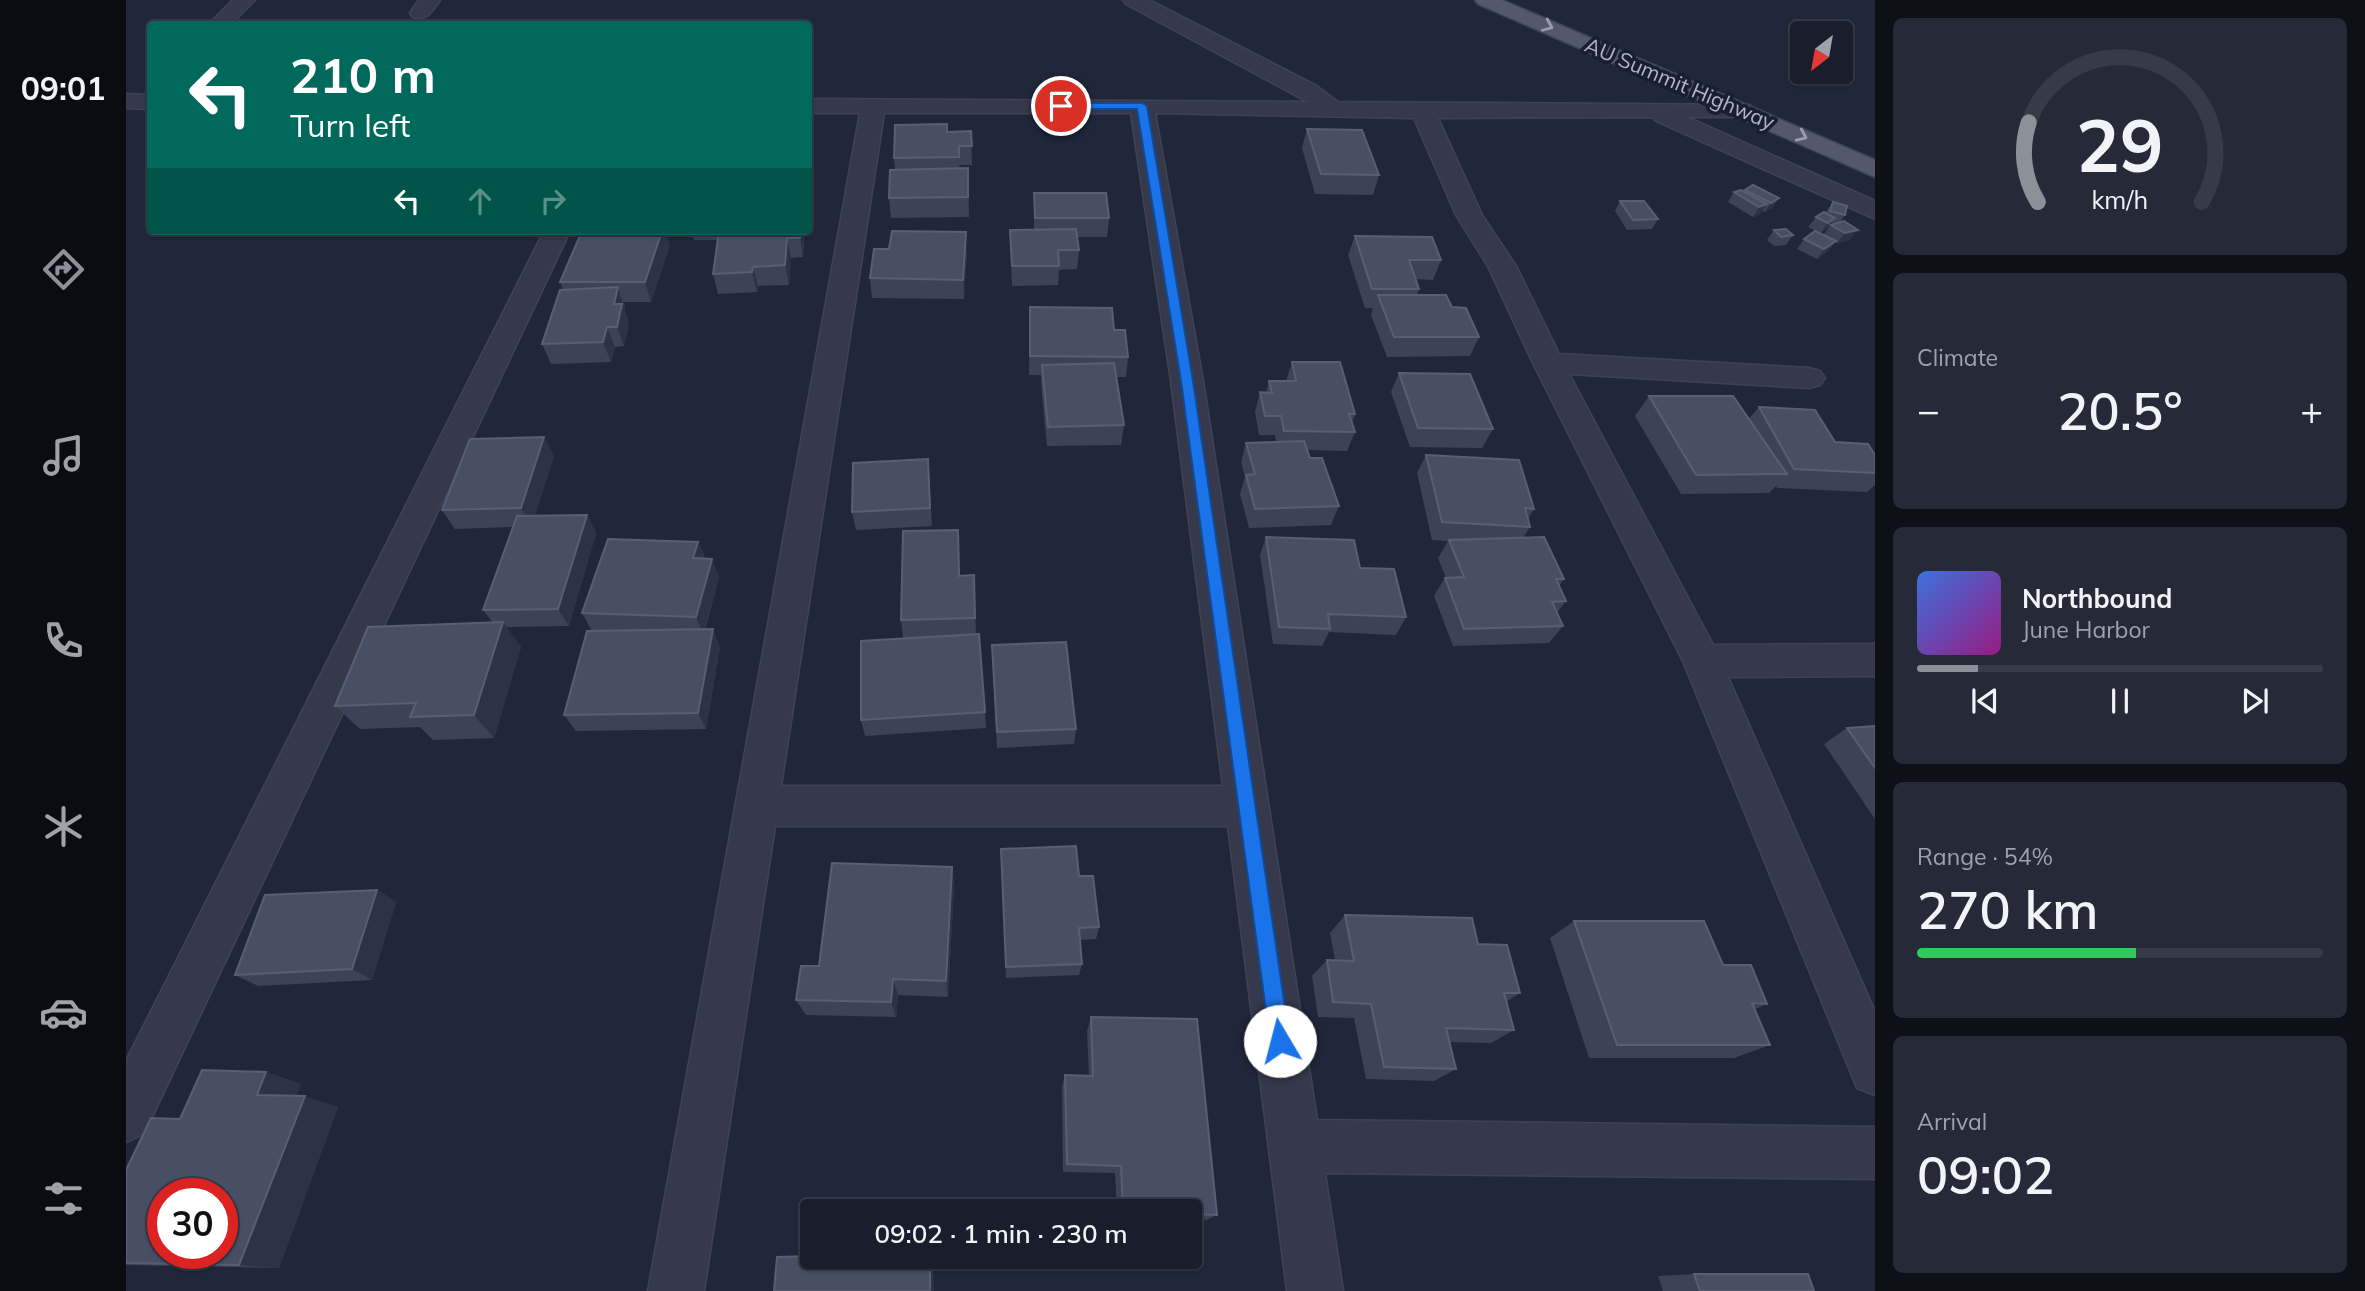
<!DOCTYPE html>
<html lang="en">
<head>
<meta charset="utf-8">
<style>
	:root { --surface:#191d2c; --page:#262a38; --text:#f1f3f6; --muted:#9fa2a9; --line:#373b48; --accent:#8c9099 }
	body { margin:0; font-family:Mulish,sans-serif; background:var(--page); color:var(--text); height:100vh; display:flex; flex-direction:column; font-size:26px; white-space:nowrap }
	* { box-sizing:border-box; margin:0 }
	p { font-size:23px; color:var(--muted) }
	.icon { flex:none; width:38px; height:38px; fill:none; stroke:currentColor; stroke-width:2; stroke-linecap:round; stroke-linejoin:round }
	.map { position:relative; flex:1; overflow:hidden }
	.drawer { display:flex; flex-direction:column; gap:18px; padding:18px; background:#0e1018; width:490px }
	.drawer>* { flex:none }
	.banner { position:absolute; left:21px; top:21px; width:665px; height:214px; border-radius:7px; box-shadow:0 2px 5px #0004,0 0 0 2px var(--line); background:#00695c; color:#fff; overflow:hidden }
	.needle { width:46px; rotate:211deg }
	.fabs { position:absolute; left:1664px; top:21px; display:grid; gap:14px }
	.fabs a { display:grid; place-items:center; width:63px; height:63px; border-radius:7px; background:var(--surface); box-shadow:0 2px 5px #0004,0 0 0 2px var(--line); font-size:35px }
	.speed { position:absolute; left:21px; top:1178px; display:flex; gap:14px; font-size:35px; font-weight:700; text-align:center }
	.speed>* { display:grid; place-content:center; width:91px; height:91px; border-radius:50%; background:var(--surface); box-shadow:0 2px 5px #0004,0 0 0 2px var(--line); line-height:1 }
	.speed .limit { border:10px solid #d22; background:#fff; color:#111 }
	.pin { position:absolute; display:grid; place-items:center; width:60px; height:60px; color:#fff; margin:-30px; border:4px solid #fff; border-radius:50%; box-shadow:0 2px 7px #0007 }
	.me { position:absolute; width:77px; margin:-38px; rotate:352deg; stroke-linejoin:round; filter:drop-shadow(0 0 5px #0008) }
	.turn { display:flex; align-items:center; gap:24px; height:147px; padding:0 28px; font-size:32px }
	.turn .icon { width:91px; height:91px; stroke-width:2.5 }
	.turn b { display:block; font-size:49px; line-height:60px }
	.lanes { display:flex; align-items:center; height:66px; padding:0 28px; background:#0003; justify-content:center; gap:35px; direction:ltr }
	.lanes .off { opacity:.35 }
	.big { font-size:52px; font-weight:600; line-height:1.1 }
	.drawer .widget { flex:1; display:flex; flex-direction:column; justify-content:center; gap:10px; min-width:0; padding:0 24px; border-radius:10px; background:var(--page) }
	.drawer .dial { align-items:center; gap:0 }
	.dial svg { height:182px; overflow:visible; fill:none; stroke:var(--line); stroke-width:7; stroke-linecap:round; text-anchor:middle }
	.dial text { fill:var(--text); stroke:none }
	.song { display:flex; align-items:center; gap:21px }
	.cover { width:84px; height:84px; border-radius:10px; background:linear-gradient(135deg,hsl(220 70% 55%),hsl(310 70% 35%)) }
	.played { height:7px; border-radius:4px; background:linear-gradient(90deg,var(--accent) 15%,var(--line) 15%) }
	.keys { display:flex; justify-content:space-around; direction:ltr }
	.heat { display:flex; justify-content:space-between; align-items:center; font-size:38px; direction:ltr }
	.charge { height:10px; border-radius:5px; background:linear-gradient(90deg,#34c759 54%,var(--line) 0) }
	.trip { position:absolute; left:674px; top:1199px; width:402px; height:70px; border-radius:7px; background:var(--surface); box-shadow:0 2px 5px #0004,0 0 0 2px var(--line); font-weight:600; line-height:70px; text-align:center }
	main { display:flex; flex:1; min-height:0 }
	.menu { display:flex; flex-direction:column; width:126px; justify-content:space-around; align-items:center; background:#0a0c12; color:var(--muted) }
	.menu .icon { width:49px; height:49px }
	.menu .current { color:var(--accent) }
	.menu b { font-size:32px; color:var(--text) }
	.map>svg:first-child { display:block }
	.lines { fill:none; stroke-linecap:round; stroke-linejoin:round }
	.minor-casing { stroke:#3e4354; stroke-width:3 }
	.major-casing { stroke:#3e4354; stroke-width:3 }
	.minor { fill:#35394b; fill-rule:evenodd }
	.major { fill:#53586b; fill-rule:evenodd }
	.wall { fill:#3c4359 }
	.shaded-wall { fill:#2c3248 }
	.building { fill:#484f65; stroke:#585f74; stroke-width:2; fill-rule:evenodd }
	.oneway { stroke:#999db0 }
	.route { fill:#1a73e8; stroke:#114b97; stroke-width:2 }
	.labels { text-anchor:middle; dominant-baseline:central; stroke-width:7; stroke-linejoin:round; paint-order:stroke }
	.far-street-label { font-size:21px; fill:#b0b4c7; stroke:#1a1f2f }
</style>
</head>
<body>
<main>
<nav class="menu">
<b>09:01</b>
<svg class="icon current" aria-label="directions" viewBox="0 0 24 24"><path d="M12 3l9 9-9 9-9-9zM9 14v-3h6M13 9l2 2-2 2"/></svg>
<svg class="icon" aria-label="music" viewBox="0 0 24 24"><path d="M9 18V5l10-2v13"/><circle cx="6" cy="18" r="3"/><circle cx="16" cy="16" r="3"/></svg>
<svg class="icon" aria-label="phone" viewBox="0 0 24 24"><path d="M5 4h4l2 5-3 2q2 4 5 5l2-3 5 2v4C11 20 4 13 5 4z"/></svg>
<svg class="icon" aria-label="climate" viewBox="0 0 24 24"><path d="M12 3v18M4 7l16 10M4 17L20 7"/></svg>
<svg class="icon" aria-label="car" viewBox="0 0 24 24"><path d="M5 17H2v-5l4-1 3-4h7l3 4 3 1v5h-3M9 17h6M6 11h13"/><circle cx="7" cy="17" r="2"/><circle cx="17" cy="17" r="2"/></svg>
<svg class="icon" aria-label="filters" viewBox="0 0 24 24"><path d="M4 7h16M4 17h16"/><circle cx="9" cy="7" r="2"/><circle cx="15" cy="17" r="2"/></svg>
</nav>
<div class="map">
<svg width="1749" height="1291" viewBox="0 0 1749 1291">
	<rect width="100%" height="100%" fill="#21273a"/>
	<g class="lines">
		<defs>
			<g id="minor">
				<polygon points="107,0 129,0 105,24 83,24"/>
				<path d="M293,0H314C306,11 302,21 287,17L284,13Z"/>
				<path d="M997,0H1023L1189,85L1212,102L1624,105L1628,110L1624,115L1616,117H1561L1749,201V219L1530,121L1527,117L1312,118L1356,215L1390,266L1433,354L1683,368L1694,371L1699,378L1694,385L1683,388L1443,374L1587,645L1749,644V676L1602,677L1749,1012V1095L1731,1088L1557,661L1407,363L1362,266L1330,215L1288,118L1029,113L1077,381L1191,1120L1749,1127V1179L1199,1173L1217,1291H1161L1102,826H649L578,1291H522L734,113H682V99L1182,102L1000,4ZM758,113H1005L1045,381L1097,786H655Z"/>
				<polygon points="0,94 24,95 24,109 0,108"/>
				<polygon points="418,231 444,231 18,1134 0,1142 0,1061"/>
			</g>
			<polygon id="major" points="1349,0 1376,0 1749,160 1749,177 1352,4"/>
		</defs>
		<!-- minor casing -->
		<use href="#minor" class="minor-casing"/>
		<!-- major casing -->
		<use href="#major" class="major-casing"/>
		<!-- minor -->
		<use href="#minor" class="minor"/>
		<!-- major -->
		<use href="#major" class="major"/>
	</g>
	<!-- wall -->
	<g class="wall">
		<polygon points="1181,129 1253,175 1247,195 1189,194 1176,148"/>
		<polygon points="845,131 846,165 833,165 834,168 842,168 843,217 765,218 763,198 769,169 768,158 821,132"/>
		<polygon points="1619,190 1653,198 1646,208 1638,212 1636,211 1634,214 1627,217 1602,202 1608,192 1618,191"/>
		<polygon points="908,193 983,218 981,237 951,237 953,250 951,269 933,270 932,285 886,286 884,230 908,230"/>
		<polygon points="1494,201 1532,219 1526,229 1501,230 1489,211"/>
		<polygon points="1707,202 1719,215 1714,222 1724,240 1711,243 1709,242 1702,251 1691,259 1671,249 1678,239 1701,237 1698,234 1705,225 1707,224 1705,224 1702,228 1694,233 1682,227 1690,217 1699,213"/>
		<polygon points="1648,230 1667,235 1660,245 1648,246 1641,240"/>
		<polygon points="566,231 677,231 678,241 677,257 665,258 663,285 632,286 631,292 592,294 587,274 592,240 568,240"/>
		<polygon points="1229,236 1315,260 1307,280 1290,279 1293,289 1291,295 1326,307 1353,337 1344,356 1261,357 1245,315 1247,308 1239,308 1222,255"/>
		<polygon points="544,245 525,302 497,302 499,306 498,309 503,323 498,346 489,347 485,362 425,364 416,344 437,289 434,282"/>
		<polygon points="841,252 838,299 746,298 744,278"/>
		<polygon points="904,307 988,330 1002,357 1000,377 990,377 998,425 995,445 921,446 915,384 915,375 903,375"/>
		<polygon points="1166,362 1229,414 1226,423 1229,432 1221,451 1181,450 1184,458 1213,506 1205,525 1123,528 1114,494 1119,477 1115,462 1120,443 1150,442 1149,435 1133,435 1129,412 1134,392 1140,393 1143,381 1160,381"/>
		<polygon points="1273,373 1367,429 1356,448 1284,447 1265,392"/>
		<polygon points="1523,396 1623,419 1633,407 1709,442 1749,455 1749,485 1741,492 1651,488 1650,486 1643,493 1555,494 1509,416"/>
		<polygon points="418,437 428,456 409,515 461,515 470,533 443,626 380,627 395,647 368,738 307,740 294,727 234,729 209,706 367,623 357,610 387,527 329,529 316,510"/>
		<polygon points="1300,455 1408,509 1402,519 1404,527 1397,538 1438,579 1433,586 1440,601 1431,613 1437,626 1423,643 1327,646 1308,596 1319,578 1320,578 1312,558 1322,541 1306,540 1291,473"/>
		<polygon points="802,459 806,526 730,530 726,512"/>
		<polygon points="1140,537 1234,568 1280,617 1270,635 1203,632 1196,646 1147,644 1134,555"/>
		<polygon points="572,542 579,558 593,577 579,630 594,647 580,729 450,731 438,715 466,631 456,613"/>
		<polygon points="833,548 834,576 848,575 850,634 859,712 860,728 739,736 735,720 812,637 777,638 775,620"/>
		<polygon points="866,645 950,729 948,744 871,748"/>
		<polygon points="1749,726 1749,819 1698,744 1721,728"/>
		<polygon points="875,849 953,876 973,927 970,939 954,940 956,964 953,975 880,978"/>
		<polygon points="826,867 828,886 822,997 772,995 770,1017 680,1015 670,1000 693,966"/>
		<polygon points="251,890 270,902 246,980 132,986 109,975"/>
		<polygon points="1219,915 1352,944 1394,993 1380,1002 1388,1030 1365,1043 1323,1042 1330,1069 1308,1081 1240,1079 1228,1018 1192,1017 1186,976 1201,960 1209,960 1204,933"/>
		<polygon points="1448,921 1597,965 1641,1004 1629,1009 1644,1045 1608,1058 1463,1058 1424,938"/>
		<polygon points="965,1017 1091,1215 1080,1220 1064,1220 1064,1211 991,1211 989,1173 937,1172 936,1087 939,1075 963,1076 961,1031"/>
		<polygon points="140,1072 175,1084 170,1096 212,1107 153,1268 0,1265 54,1119"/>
		<polygon points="1568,1274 1688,1291 1537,1291 1532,1276"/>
	</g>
	<!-- shaded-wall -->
	<g class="shaded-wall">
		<polygon points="1653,198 1646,208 1638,212 1645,203"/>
		<polygon points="1641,204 1634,214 1627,217 1633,207"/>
		<polygon points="1709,218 1702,228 1694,233 1702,223"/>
		<polygon points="1732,230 1724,240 1711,243 1719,233"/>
		<polygon points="536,231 540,231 544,245 525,302 519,282"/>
		<polygon points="674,231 677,231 678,241 677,257 674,238"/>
		<polygon points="840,232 841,252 838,299 837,280"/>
		<polygon points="661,238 665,258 663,285 659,265"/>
		<polygon points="1710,241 1702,251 1691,259 1698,249"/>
		<polygon points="627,267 632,286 631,292 626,272"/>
		<polygon points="492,287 503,323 498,346 491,327 488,304"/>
		<polygon points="481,327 489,347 485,362 477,342"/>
		<polygon points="418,437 428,456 406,526 395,508"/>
		<polygon points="461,515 470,533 443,626 432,609"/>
		<polygon points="572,542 579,560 567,558"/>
		<polygon points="586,559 593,577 577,634 570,617"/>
		<polygon points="377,622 395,647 368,738 348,715"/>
		<polygon points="587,629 594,647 580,729 572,713"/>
		<polygon points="826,867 828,886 822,997 820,981"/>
		<polygon points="251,890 270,902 246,980 226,969"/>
		<polygon points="767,979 772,995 770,1017 765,1002"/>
		<polygon points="140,1072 175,1084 166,1106 131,1095"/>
		<polygon points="179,1096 212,1107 153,1268 113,1265"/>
		<polygon points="804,1256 807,1256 808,1291 804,1291"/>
	</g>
	<!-- building -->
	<g class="building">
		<polygon points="821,124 821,132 845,131 846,146 833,146 833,157 768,158 769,125"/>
		<polygon points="1181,129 1236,130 1253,175 1195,174"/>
		<polygon points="842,168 842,197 763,198 764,170"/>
		<polygon points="1627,185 1653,198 1645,203 1619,190"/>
		<polygon points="1615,190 1641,204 1633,207 1608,192"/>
		<polygon points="908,193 980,193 983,218 909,218"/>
		<polygon points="1494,201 1518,201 1532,219 1507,220"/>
		<polygon points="1707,202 1721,206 1719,215 1704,211"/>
		<polygon points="1698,212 1709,218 1702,223 1690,217"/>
		<polygon points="1718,221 1732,230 1719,233 1705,225"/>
		<polygon points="950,229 953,250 932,250 933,266 886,266 884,230"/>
		<polygon points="1660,229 1667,235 1655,237 1648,230"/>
		<polygon points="456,231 536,231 519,282 434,282"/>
		<polygon points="593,231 674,231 674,238 661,238 659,265 627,267 626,272 587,274"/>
		<polygon points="766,231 840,232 837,280 744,278 748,249 763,249"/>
		<polygon points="1689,231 1710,241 1698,249 1678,239"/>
		<polygon points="1229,236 1306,237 1315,260 1283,260 1293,289 1246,289"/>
		<polygon points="492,287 488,304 496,304 491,327 481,327 477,342 416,344 434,290"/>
		<polygon points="1252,295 1320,295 1326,307 1340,308 1353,337 1268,337"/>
		<polygon points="904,307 986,308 988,330 999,330 1002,357 904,356"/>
		<polygon points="1166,362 1214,362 1229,414 1223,414 1229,432 1158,431 1155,416 1139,416 1134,392 1146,393 1143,381 1170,381"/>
		<polygon points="988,363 998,425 922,427 916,365"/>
		<polygon points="1273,373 1344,374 1367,429 1292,428"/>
		<polygon points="1523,396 1607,396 1661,474 1570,475"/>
		<polygon points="1633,407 1689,410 1709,442 1742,444 1749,455 1749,473 1668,469"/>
		<polygon points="418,437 395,508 316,510 344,439"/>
		<polygon points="1178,441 1184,458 1196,458 1213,506 1129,509 1120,475 1129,474 1120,443"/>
		<polygon points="1300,455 1393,460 1408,509 1399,508 1404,527 1316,522"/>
		<polygon points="802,459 804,508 726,512 727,463"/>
		<polygon points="461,515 432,609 357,610 391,516"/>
		<polygon points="832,530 833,576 848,575 849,618 775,620 777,531"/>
		<polygon points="1140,537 1228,540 1234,568 1268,569 1280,617 1202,614 1204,629 1153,627"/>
		<polygon points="1418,537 1438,579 1430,579 1440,601 1426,602 1437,626 1338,629 1319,578 1338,577 1323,540"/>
		<polygon points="482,539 572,542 567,558 586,559 570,617 456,613"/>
		<polygon points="377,622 348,715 284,717 290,703 209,706 242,627"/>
		<polygon points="587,629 572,713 438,715 461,631"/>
		<polygon points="853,634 859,712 735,720 735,641"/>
		<polygon points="940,642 950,729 871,732 866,645"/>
		<polygon points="1749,726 1749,768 1721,728"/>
		<polygon points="950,846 953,876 967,876 973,927 953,928 956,964 880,967 875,849"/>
		<polygon points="706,863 826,867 820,981 767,979 765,1002 670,1000 675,966 693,966"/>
		<polygon points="251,890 226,969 109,975 139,895"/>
		<polygon points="1219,915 1346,918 1352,944 1381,945 1394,993 1378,993 1388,1030 1320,1028 1330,1069 1258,1067 1245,1004 1207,1002 1201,960 1228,961"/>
		<polygon points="1448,921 1578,921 1597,965 1625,965 1641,1004 1626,1003 1644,1045 1491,1045"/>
		<polygon points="965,1017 1071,1019 1091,1215 1064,1214 1064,1211 997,1211 995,1166 941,1164 939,1075 967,1076"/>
		<path d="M76,1070L140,1072L131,1095L179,1096L113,1265L0,1263V1170L25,1118L54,1119ZM37,1194H96V1253H37Z"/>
		<polygon points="686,1256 804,1256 804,1291 648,1291 651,1257"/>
		<polygon points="1568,1274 1682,1274 1688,1291 1574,1291"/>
	</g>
	<!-- one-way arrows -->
	<defs><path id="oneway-chevron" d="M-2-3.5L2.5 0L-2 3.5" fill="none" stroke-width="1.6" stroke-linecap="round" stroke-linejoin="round" transform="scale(1.75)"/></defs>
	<g class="oneway">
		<use href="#oneway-chevron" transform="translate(1422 26) rotate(23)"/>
		<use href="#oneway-chevron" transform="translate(1676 136) rotate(24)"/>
	</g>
	<!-- route -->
	<polygon class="route" points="1016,103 1021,106 1067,381 1164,1041 1161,1048 1154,1051 1147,1048 1144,1041 1055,381 1011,109 935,109 931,106 935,103"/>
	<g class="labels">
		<!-- far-street labels -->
		<g class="far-street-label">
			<text transform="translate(1554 83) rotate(23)">AU Summit Highway</text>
		</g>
	</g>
</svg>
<div class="fabs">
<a><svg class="needle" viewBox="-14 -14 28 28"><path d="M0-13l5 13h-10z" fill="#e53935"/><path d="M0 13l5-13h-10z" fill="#9fa2a9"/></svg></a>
</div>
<div class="speed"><div class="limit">30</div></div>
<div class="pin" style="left:935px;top:106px;background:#d93025"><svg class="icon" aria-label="arrive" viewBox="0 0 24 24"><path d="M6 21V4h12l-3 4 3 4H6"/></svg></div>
<svg class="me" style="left:1154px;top:1041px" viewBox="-20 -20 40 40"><circle r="19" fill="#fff"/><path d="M0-13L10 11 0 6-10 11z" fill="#1a73e8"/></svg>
<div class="trip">09:02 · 1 min · 230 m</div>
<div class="banner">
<div class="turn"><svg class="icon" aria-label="left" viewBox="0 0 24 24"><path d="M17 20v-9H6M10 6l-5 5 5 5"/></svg><div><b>210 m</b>Turn left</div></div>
<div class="lanes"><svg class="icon" aria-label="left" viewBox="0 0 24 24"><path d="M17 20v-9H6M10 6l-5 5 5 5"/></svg><svg class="icon off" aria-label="ahead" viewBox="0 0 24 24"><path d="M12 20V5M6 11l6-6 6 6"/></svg><svg class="icon off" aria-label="right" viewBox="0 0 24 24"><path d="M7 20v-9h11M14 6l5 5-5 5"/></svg></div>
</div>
</div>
<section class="drawer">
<div class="widget dial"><svg viewBox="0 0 100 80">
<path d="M14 69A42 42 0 1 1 86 69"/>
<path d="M14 69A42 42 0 0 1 10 34" stroke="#8c9099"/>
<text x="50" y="56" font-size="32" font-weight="700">29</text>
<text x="50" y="72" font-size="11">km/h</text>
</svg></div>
<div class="widget"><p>Climate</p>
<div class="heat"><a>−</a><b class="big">20.5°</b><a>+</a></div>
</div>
<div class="widget">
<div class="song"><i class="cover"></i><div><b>Northbound</b><p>June Harbor</p></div></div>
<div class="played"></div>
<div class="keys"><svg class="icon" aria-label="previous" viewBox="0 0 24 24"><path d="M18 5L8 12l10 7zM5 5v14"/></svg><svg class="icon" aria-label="pause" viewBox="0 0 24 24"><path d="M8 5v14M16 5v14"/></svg><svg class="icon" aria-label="next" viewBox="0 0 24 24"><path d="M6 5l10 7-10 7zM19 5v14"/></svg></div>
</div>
<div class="widget"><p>Range · 54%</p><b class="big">270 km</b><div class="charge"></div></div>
<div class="widget"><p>Arrival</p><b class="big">09:02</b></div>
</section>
</main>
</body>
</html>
